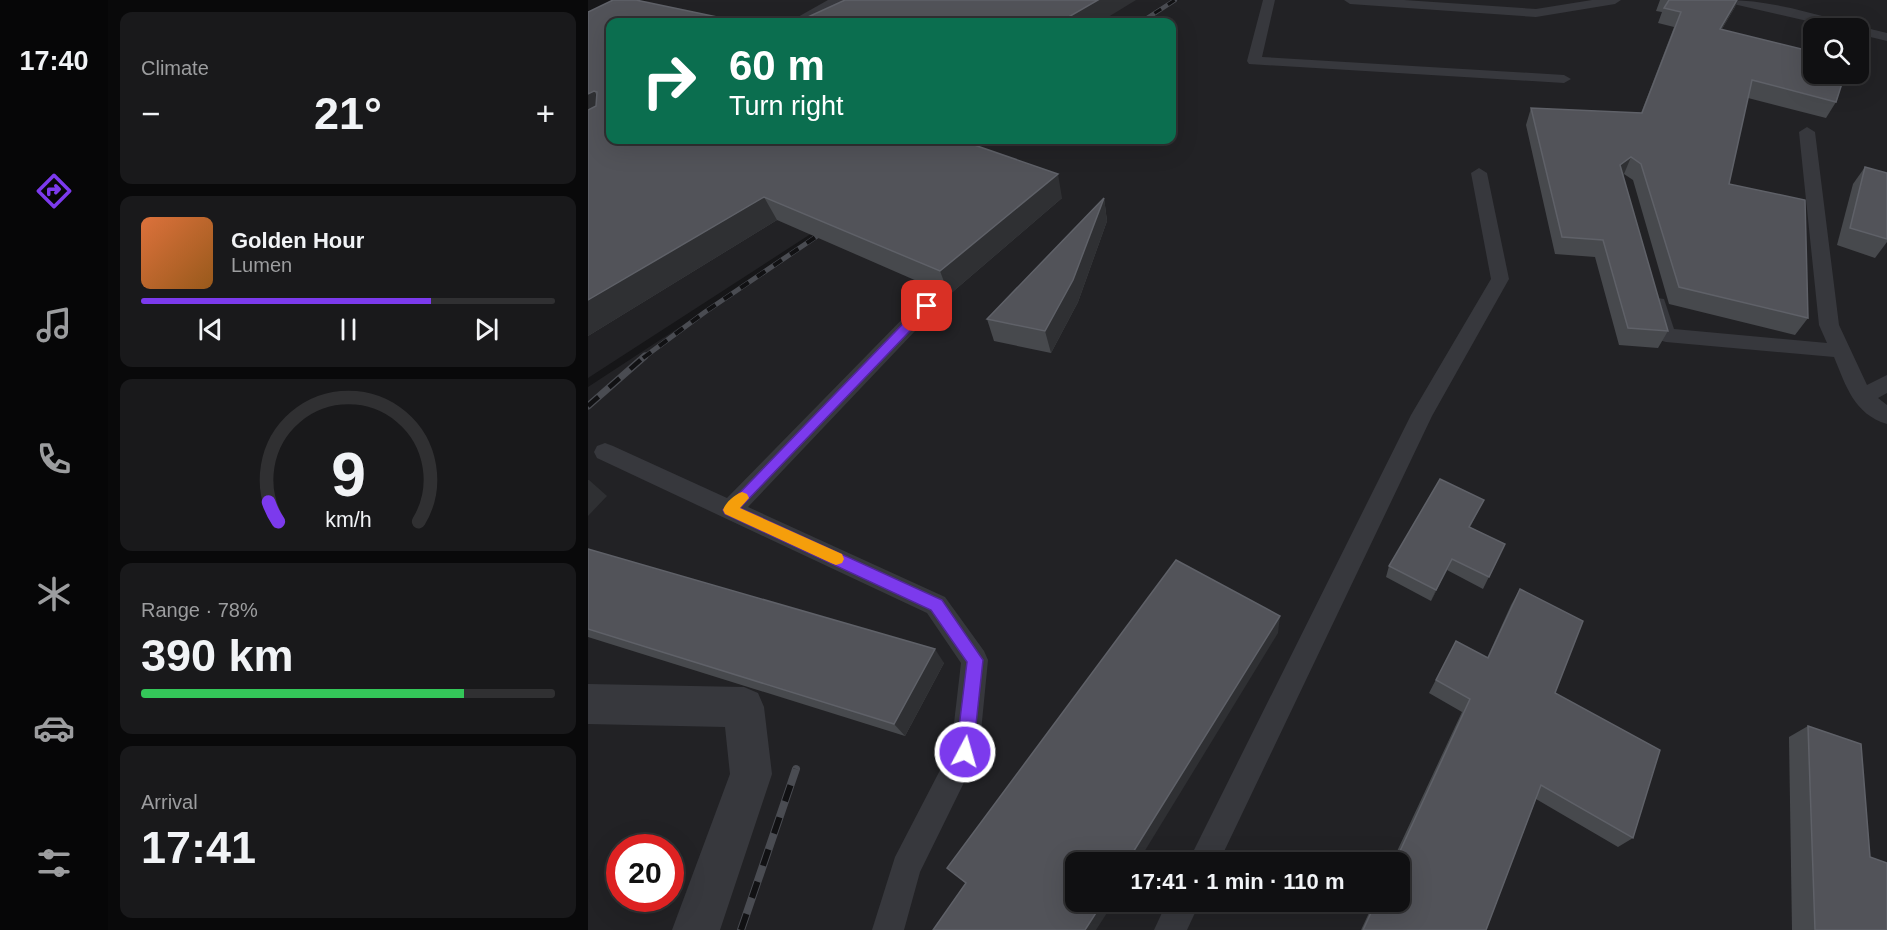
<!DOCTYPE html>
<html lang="en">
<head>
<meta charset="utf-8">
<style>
	:root { --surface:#101012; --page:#19191b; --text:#f1f3f6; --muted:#9c9d9f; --line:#303032; --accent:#7c3aed }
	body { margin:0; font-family:Helvetica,sans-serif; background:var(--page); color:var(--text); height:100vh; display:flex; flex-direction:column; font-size:22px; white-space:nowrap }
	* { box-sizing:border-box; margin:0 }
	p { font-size:20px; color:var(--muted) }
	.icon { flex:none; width:33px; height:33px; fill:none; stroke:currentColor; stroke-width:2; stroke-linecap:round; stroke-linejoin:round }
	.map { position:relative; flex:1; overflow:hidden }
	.sheet { display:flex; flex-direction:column; gap:12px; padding:12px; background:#09090a; width:480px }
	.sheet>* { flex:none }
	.hud { position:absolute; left:18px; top:18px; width:570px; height:126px; border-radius:12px; box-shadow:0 6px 24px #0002,0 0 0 2px var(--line); background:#0b6e4f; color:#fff; overflow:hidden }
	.buttons { position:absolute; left:1215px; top:18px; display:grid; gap:12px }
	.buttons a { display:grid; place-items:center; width:66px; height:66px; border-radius:12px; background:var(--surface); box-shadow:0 6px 24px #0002,0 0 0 2px var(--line); font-size:30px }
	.speed { position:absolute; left:18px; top:834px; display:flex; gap:12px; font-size:30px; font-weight:700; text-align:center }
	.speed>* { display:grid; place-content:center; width:78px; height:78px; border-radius:50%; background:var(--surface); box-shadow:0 6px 24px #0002,0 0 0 2px var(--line); line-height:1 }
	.speed .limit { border:9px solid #d22; background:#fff; color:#111 }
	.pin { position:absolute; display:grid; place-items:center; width:51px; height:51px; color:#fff; margin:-26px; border-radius:12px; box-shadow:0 3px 9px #0006 }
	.me { position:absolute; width:66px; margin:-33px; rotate:6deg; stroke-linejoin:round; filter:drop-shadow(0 0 4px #0008) }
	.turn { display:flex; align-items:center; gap:21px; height:126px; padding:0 24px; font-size:27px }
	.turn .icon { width:78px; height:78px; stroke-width:2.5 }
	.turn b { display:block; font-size:42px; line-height:51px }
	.big { font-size:45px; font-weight:700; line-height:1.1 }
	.sheet .card { flex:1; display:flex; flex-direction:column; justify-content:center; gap:9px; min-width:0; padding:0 21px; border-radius:12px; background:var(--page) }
	.sheet .dial { align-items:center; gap:0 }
	.dial svg { height:156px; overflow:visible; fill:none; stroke:var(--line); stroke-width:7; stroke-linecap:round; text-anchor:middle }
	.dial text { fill:var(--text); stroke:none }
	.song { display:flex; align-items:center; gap:18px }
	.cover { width:72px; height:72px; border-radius:9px; background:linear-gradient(135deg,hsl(20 70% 55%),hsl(30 70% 35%)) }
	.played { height:6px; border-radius:3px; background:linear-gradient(90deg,var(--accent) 70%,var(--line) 70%) }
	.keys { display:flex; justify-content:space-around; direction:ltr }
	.heat { display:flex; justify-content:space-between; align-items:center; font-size:33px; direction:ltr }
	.charge { height:9px; border-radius:4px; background:linear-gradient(90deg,#34c759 78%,var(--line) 0) }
	.trip { position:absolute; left:477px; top:852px; width:345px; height:60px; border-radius:12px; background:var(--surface); box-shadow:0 6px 24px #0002,0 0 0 2px var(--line); font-weight:700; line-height:60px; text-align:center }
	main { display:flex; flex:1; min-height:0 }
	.tab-bar { display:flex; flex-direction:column; width:108px; justify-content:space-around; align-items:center; background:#060607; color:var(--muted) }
	.tab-bar .icon { width:42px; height:42px }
	.tab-bar .active { color:var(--accent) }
	.tab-bar b { font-size:27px; color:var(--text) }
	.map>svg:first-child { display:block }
	.built { fill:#222225; fill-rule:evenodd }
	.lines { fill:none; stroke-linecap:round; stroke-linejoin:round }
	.service { fill:#37383d; fill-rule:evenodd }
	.minor { fill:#37383d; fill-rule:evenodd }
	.rail-far3-casing { stroke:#4a4c52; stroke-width:4.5 }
	.rail-far2-casing { stroke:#4a4c52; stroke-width:5 }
	.rail-far1-casing { stroke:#4a4c52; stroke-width:7 }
	.rail-casing { stroke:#4a4c52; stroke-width:8 }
	.rail-far3 { stroke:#111113; stroke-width:3; stroke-dasharray:8; stroke-linecap:butt }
	.rail-far2 { stroke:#111113; stroke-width:4; stroke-dasharray:10; stroke-linecap:butt }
	.rail-far1 { stroke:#111113; stroke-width:4.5; stroke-dasharray:14; stroke-linecap:butt }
	.rail { stroke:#111113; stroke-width:6; stroke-dasharray:17; stroke-linecap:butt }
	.wall { fill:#47494d }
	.shaded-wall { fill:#2f3033 }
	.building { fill:#525359; stroke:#5f6168; stroke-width:1.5 }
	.route { fill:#7c3aed; stroke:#51269a; stroke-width:1.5 }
	.slow { fill:#f59e0b }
</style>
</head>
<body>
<main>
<nav class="tab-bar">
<b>17:40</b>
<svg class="icon active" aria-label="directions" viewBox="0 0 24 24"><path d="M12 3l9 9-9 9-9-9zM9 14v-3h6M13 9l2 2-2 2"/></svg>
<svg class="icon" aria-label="music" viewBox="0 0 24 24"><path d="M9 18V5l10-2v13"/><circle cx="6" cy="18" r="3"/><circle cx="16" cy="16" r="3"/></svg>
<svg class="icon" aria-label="phone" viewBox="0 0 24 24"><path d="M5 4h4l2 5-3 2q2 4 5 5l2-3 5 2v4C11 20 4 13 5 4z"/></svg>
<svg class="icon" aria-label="climate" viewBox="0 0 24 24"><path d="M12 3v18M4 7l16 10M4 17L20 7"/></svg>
<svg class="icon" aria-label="car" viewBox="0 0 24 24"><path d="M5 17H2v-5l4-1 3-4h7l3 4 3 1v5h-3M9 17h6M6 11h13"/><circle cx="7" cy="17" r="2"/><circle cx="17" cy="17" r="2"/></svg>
<svg class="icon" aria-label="filters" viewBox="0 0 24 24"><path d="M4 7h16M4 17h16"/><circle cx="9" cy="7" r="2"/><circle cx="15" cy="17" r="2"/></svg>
</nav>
<section class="sheet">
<div class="card"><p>Climate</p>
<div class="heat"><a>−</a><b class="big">21°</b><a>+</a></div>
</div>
<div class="card">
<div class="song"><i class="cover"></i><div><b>Golden Hour</b><p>Lumen</p></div></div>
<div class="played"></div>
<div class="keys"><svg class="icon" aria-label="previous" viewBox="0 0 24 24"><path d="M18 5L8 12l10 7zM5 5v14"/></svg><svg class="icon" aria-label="pause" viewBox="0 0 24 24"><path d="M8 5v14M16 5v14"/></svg><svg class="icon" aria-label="next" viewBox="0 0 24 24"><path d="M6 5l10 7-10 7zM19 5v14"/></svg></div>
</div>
<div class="card dial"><svg viewBox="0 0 100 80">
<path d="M14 69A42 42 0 1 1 86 69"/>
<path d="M14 69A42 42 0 0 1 9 59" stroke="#7c3aed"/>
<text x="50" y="56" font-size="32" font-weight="700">9</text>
<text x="50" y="72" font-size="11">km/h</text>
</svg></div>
<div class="card"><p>Range · 78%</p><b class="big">390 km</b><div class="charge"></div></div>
<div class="card"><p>Arrival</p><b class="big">17:41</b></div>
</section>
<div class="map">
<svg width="1299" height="930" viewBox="0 0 1299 930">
	<rect width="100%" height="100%" fill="#161618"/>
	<!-- built -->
	<g class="built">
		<polygon points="64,0 583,0 548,22 22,22 22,140 368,140 0,378 0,26 49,1"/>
		<path d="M591,0H1299V930H0V387L378,140H584V22H556ZM1226,28H1270V74H1226ZM32,848H82V898H32ZM488,862H812V902H488Z"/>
	</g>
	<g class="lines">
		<!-- service -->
		<g class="service">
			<polygon points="240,0 256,0 217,22 201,22"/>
			<polygon points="675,0 687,0 674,57 976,75 983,79 976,83 661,64 659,61"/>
			<polygon points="756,0 816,0 948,9 1004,0 1033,0 1027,4 948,17 762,4"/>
			<path d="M1139,0C1192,0 1247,21 1299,33V41L1270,34V28H1250L1141,3Z"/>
			<path d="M1219,127L1227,132L1251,325L1279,385L1299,375V393L1290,398L1299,405V424C1266,414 1258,386 1246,357L1078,342L1071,340L1059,304L1062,299L1069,298L1076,299L1086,329L1239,343L1231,325L1211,132Z"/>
			<polygon points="891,168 899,173 921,279 844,416 631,862 600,862 823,415 903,279 883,173"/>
			<polygon points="339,300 346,301 349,306 346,311 160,507 357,597 396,651 400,660 391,752 332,872 316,930 284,930 307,857 363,749 373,663 339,613 9,458 6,452 9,446 17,443 25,446 139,498 332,301"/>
			<polygon points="579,902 612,902 599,930 566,930"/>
		</g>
		<!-- minor -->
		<polygon class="minor" points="0,684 156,687 170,693 176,707 184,774 132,930 84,930 142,774 137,727 0,724"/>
		<defs>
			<polyline id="rail-far3" points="553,22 587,0"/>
			<polyline id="rail-far2" points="55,358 117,312 241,228"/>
			<polyline id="rail-far1" points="0,406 57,356"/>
			<polyline id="rail" points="153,930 208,769"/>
		</defs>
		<!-- rail-far3 casing -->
		<use href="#rail-far3" class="rail-far3-casing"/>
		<!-- rail-far2 casing -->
		<use href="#rail-far2" class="rail-far2-casing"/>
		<!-- rail-far1 casing -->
		<use href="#rail-far1" class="rail-far1-casing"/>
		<!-- rail casing -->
		<use href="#rail" class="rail-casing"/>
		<!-- rail-far3 -->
		<use href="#rail-far3" class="rail-far3"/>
		<!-- rail-far2 -->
		<use href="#rail-far2" class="rail-far2"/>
		<!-- rail-far1 -->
		<use href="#rail-far1" class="rail-far1"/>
		<!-- rail -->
		<use href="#rail" class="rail"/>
	</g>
	<!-- wall -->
	<g class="wall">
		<polygon points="1072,0 1149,0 1147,7 1134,29 1248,102 1238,118 1160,98 1141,184 1220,318 1207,335 1081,304 1045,180 1036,174 1035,175 1080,331 1070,348 1031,345 1007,257 967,254 938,125 943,108 1053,113 1086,27 1070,23 1074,12 1068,11"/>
		<polygon points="0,12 22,22 474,198 361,295 189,220 0,336"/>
		<polygon points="1277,167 1299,173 1299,242 1287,258 1249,245 1265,184"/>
		<polygon points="516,198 519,221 490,302 463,353 406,341 399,319"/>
		<polygon points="896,500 882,527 917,544 895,589 859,570 843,601 798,577 801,566"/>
		<polygon points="0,549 356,663 317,736 0,637"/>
		<polygon points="932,589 967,693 1045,838 1030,847 948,799 898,930 773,930 786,902 812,902 812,862 804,862 874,712 841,693 868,641 899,658 923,605"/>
		<polygon points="1220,726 1282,857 1299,930 1204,930 1201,737"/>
	</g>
	<!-- shaded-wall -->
	<g class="shaded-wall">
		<polygon points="510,0 548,0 512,22 472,22"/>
		<polygon points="1149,0 1150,0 1147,7 1124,45 1132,29"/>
		<polygon points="6,91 21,114 0,124 0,94"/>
		<polygon points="1043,157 1036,174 1025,182 1032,165"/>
		<polygon points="470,174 474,198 361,295 352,271"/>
		<polygon points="176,197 189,220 0,336 0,300"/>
		<polygon points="516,198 519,221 490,302 463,353 457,331"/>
		<polygon points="0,480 1,480 19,496 0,516"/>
		<polygon points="896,500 890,512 876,539 881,527"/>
		<polygon points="864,559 859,570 843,601 848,590"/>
		<polygon points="692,616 690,633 550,862 539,862"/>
		<polygon points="347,649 356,663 317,736 306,724"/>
		<polygon points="515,902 526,902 508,930 497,930"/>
	</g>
	<!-- building -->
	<g class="building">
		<polygon points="25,0 48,0 153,22 22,22 22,140 372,140 470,174 352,271 176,197 0,300 0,110 8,106 9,92 6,91 0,94 0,12"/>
		<polygon points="257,0 510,0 472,22 209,22"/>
		<polygon points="1081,0 1149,0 1132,29 1226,52 1226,74 1257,74 1248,102 1164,80 1141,184 1217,200 1220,318 1091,287 1053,164 1043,157 1032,165 1080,331 1040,328 1015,240 974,237 943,108 1054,113 1093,12 1076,8"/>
		<polygon points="1277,167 1299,173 1299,239 1262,228"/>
		<polygon points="516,198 485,280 457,331 399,319"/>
		<polygon points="852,479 896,500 881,527 917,544 901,577 864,559 848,590 801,566"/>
		<polygon points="0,549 347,649 306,724 0,629"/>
		<polygon points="588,560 692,616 539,862 488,862 488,902 515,902 497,930 345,930 378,883 359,868"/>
		<polygon points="932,589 995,621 967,693 1072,750 1045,838 953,785 898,930 775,930 788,902 812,902 812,862 807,862 882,699 848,680 868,641 900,658"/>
		<polygon points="1220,726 1273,744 1282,857 1299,863 1299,930 1227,930"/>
	</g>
	<!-- route -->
	<polygon class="route" points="339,302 344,306 343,309 152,508 354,600 395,660 385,752 383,758 377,760 371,758 368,752 379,662 343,610 137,514 135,510 335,303"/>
	<!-- slow -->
	<path class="slow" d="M154,492L159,494L161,498L152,508L254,554L256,559L254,563L248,565L243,563L137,514L135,510C138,502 146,495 154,492Z"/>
</svg>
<div class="buttons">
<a><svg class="icon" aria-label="search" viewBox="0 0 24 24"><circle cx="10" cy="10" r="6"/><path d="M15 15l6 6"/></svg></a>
</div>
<div class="speed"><div class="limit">20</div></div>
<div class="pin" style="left:339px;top:306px;background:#d93025"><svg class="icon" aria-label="arrive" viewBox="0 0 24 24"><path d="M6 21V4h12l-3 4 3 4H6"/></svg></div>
<svg class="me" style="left:377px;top:752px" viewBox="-20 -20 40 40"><circle r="17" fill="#7c3aed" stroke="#fff" stroke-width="3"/><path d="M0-11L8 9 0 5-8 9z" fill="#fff"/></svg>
<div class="trip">17:41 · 1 min · 110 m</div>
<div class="hud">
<div class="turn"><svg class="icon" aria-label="right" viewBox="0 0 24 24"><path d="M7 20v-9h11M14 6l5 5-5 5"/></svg><div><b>60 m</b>Turn right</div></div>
</div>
</div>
</main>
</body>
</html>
